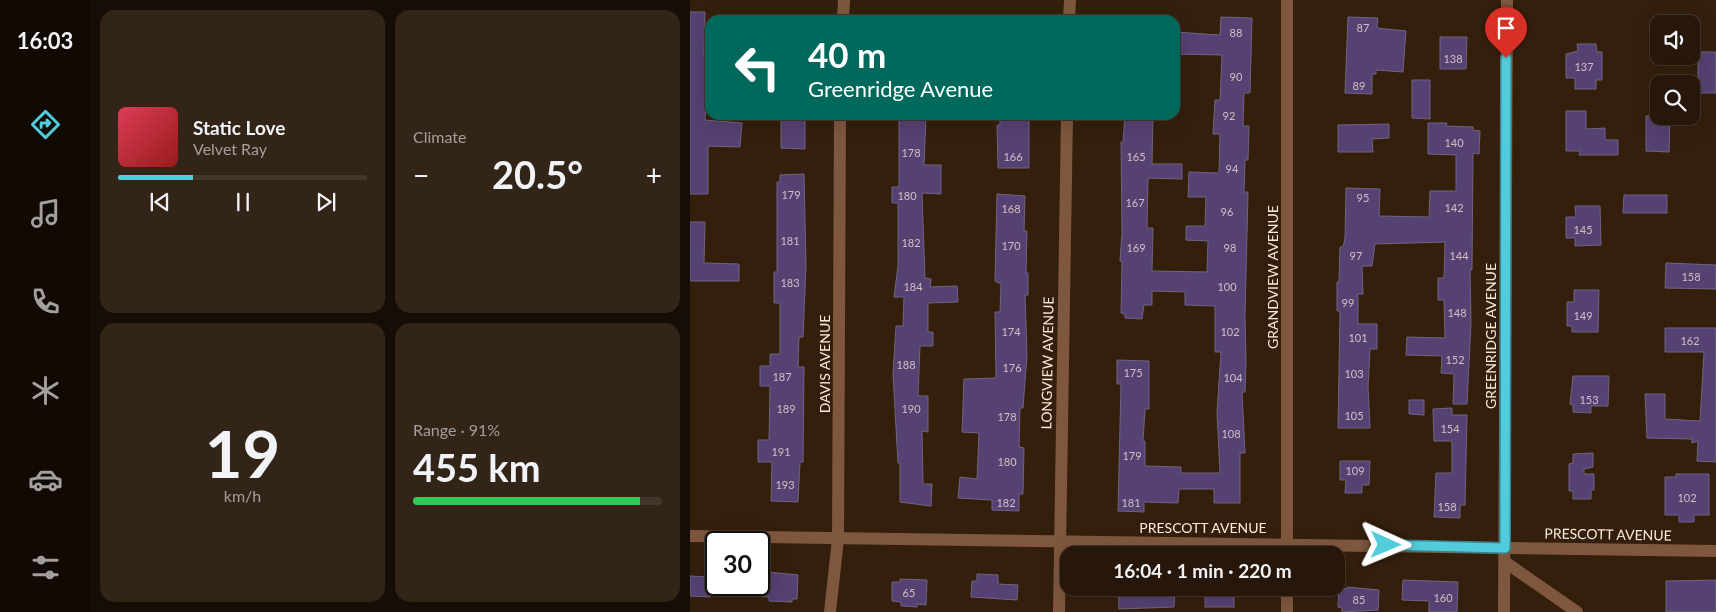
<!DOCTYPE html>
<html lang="en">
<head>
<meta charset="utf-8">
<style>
	:root { --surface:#27170a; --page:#332418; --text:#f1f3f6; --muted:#a49f9c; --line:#43362b; --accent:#52cbda }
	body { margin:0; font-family:Lato,sans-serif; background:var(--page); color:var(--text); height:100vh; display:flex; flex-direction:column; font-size:19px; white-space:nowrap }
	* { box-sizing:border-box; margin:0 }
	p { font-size:16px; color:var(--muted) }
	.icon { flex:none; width:28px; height:28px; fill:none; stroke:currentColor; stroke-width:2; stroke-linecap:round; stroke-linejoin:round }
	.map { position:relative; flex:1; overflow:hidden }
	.details { display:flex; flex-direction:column; gap:10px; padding:10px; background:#150d06; width:600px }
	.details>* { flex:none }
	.hud { position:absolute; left:15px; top:15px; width:475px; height:105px; border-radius:15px; box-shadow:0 5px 20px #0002,0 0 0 1px var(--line); background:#00695c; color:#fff; overflow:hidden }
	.controls { position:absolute; left:960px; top:15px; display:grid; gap:10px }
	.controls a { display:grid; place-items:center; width:50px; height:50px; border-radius:10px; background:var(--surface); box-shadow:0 5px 20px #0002,0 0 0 1px var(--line); font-size:25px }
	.speed { position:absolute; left:15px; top:531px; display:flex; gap:10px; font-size:25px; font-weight:700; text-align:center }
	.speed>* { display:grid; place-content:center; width:65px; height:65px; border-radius:50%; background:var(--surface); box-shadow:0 5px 20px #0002,0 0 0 1px var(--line); line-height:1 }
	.speed .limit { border:2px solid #111; border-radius:8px; background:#fff; color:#111 }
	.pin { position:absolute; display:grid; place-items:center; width:42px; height:42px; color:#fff; margin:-51px -21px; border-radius:50% 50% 50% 0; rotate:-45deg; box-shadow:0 0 5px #0007 }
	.pin .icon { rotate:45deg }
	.me { position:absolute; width:55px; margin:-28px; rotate:91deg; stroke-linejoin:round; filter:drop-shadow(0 0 4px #0008) }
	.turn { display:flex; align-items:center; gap:18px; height:105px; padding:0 20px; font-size:22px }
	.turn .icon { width:65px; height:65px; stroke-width:2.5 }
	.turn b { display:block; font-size:35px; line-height:42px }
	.big { font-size:38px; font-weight:700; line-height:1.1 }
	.details .widget { flex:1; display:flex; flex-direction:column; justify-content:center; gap:8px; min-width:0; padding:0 18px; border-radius:15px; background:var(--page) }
	.details .dial { align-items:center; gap:0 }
	.dial b { font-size:65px; line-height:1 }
	.song { display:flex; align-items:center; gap:15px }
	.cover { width:60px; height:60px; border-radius:8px; background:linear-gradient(135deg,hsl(350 70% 55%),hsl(0 70% 35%)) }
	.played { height:5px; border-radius:2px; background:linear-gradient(90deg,var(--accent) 30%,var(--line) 30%) }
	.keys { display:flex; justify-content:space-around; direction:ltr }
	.heat { display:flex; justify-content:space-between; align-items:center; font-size:28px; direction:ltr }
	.charge { height:8px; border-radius:4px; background:linear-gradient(90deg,#34c759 91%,var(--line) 0) }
	.details .tiles { flex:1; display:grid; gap:10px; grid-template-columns:repeat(2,1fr) }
	.trip { position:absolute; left:370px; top:546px; width:285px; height:50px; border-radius:15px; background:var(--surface); box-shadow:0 5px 20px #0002,0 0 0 1px var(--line); font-weight:700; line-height:50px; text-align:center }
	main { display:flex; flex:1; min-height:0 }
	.dock { display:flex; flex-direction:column; width:90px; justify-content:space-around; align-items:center; background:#100904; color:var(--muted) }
	.dock .icon { width:35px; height:35px }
	.dock .selected { color:var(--accent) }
	.dock b { font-size:22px; color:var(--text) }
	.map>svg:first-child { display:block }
	.building { fill:#554172; stroke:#6f6580 }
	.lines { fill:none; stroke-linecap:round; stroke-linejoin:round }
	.minor { stroke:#7e573e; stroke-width:12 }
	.route-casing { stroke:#35848e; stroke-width:12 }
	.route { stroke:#52cbda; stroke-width:9 }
	.labels { text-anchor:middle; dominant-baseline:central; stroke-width:5; stroke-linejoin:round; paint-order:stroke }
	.number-label { font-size:11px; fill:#cfc0c3 }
	.street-label { font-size:14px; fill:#f8eade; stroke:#341f0d }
</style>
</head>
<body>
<main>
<nav class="dock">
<b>16:03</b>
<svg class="icon selected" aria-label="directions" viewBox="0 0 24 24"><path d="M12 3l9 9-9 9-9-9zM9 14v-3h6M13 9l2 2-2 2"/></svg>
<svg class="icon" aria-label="music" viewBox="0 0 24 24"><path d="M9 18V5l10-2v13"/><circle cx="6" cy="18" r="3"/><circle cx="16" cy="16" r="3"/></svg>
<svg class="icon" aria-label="phone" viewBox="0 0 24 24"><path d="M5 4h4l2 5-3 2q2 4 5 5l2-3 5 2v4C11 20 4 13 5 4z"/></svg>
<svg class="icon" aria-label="climate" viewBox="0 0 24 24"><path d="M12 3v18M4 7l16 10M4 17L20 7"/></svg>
<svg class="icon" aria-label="car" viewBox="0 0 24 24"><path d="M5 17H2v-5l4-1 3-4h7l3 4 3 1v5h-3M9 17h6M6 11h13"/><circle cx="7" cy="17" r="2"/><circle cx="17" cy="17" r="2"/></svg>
<svg class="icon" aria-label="filters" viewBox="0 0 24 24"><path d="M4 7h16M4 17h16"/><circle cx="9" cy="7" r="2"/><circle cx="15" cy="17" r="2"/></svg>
</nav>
<section class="details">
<div class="tiles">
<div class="widget">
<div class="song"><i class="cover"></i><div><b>Static Love</b><p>Velvet Ray</p></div></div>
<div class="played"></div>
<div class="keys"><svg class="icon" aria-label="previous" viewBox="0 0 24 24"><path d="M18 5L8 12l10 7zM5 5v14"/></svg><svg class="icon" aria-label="pause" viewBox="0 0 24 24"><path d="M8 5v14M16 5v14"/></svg><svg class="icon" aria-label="next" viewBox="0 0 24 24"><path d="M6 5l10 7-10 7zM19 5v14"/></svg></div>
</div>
<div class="widget"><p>Climate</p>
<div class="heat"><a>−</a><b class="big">20.5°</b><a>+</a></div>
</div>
<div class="widget dial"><b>19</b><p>km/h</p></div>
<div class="widget"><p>Range · 91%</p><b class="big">455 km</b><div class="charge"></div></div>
</div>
</section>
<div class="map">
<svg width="1026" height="612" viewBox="0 0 1026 612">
	<rect width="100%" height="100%" fill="#341f0d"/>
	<!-- building -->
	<g class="building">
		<polygon points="0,12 15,12 14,54 18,54 15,120 52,123 50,147 18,146 18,194 0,194"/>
		<polygon points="531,17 562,18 560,93 554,93 553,126 559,126 558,160 555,160 554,192 558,192 555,317 556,362 555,392 552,392 555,453 550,453 550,503 524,503 524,489 489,489 488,503 454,502 454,512 428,511 431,384 427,384 427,360 459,361 459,409 455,409 453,441 455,441 455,466 491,467 491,473 530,473 527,413 531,352 525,352 525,306 495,305 495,292 462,291 462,305 454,305 452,319 435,318 435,314 431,313 432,261 430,261 432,233 431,142 433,142 435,115 463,115 462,164 492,164 492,179 458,178 457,228 463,228 462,271 517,272 518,241 496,240 496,226 515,226 516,197 498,197 499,172 529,173 530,134 523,134 525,100 530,100 532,55 485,54 485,32 530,35"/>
		<polygon points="658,17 688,18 687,28 716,31 713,72 686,70 686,74 682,74 682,94 655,93"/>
		<polygon points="750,37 777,37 776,69 750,69"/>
		<polygon points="887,44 906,44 907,52 912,52 912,80 906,80 906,89 885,89 885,78 876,78 876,54 888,51"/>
		<rect x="1008" y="52" width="18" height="41"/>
		<polygon points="722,80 740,80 740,119 722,118"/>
		<polygon points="876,111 896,111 896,129 915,128 915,140 928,140 928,155 889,155 890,151 876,151"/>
		<polygon points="91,115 115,115 115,149 91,148"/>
		<polygon points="209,115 236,115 234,165 251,165 251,194 232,193 235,278 241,279 240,287 267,286 268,302 238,303 238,332 243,332 243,346 230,346 228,396 238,396 238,432 232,431 233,484 242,484 241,506 210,502 210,463 208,463 203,374 206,326 213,326 214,297 204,297 208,266 208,203 202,203 202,187 209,187"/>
		<polygon points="310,115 339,115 339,168 308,168 307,125 310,125"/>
		<polygon points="956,116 980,116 979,152 956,151"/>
		<polygon points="738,123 757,123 756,126 783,127 783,130 790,131 789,154 783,153 782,270 780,270 781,323 777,404 763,404 764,374 751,373 752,356 716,355 717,337 755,338 754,300 748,300 748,278 754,278 755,242 685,244 682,266 672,266 673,294 668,294 668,324 687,324 687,349 680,349 678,387 680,428 648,428 650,311 647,311 647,282 649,282 650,247 653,247 655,238 656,188 690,189 689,216 739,217 740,191 766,191 766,155 738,154"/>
		<polygon points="699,124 699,138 682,139 683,152 648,152 648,125"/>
		<polygon points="114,174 116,266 113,337 109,337 108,367 114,367 113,462 110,462 108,502 81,501 82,462 68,462 68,440 79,440 80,386 70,386 70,366 80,366 80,354 90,354 90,303 84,303 84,272 87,272 87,182 90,182 90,175"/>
		<polygon points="307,194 335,196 334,231 337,231 336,273 338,273 338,295 335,295 337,355 333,408 330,408 329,447 334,448 333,494 329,494 329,511 302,510 302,500 268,498 270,477 287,479 289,433 272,432 274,379 306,378 305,312 310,312 311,284 305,281"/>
		<polygon points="934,195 977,195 977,213 933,213"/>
		<polygon points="885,206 910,206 911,245 885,246 885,238 876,238 876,217 886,217"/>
		<polygon points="0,222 15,222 14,263 49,264 49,281 0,281"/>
		<polygon points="976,263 1026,265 1026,289 975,288"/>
		<polygon points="884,290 909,290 908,332 882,332 882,326 877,326 877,302 884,302"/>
		<polygon points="975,328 1026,328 1026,462 1007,461 1008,441 1002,443 1002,439 957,438 955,394 975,394 975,419 1010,421 1014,352 975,352"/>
		<polygon points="883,376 919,376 918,406 901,406 901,413 883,412 883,405 880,404"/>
		<polygon points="719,400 734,400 734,415 719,414"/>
		<polygon points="762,408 762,415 777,415 775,505 770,505 770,518 744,517 746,473 762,473 762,441 744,441 743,409"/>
		<polygon points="903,453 903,467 894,469 894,474 904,474 904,490 901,490 901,499 883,499 883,491 879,491 879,464 883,463 883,454"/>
		<polygon points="650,461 680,461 679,485 672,485 672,493 655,493 656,480 650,480"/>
		<polygon points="986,474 1019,474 1019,515 1004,515 1004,522 989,522 989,515 975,515 975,477 986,477"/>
		<polygon points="78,572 108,575 107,599 102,599 102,602 79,601 79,597 47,595 47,585 78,583"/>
		<polygon points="287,574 308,575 308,584 328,585 327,600 281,597 282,581 287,581"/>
		<polygon points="0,576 21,577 20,597 0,596"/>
		<polygon points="210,579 237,580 236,605 227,604 227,607 211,606 211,602 202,601 202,582 210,582"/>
		<polygon points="713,580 768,582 767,612 739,612 739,601 712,600"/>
		<polygon points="1026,580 1026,612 976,612 976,581"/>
		<polygon points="657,587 689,590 688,610 652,612 652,608 648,607 649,588 657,589"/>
		<polygon points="428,588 485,588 484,607 429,609"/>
		<rect x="515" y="588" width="29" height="19"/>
	</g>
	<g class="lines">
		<!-- minor -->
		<g class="minor">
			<polyline points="153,20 154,0"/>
			<polyline points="379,20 380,0"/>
			<polyline points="0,536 1026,551"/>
			<polyline points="597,555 597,0"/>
			<polyline points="815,562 887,612"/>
			<polyline points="140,612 148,539 150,115"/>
			<polyline points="369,612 377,115"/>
			<polyline points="597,612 597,588"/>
			<polyline points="814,612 817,0"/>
		</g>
	</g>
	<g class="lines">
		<defs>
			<polyline id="route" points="696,545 815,548 816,58"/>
		</defs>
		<!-- route casing -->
		<use href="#route" class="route-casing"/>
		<!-- route -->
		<use href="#route" class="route"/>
	</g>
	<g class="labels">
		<!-- number labels -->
		<g class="number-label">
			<text x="673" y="27">87</text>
			<text x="546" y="32">88</text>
			<text x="763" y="58">138</text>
			<text x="894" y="66">137</text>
			<text x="546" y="76">90</text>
			<text x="669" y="85">89</text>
			<text x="539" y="115">92</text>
			<text x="764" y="142">140</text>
			<text x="221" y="152">178</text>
			<text x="323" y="156">166</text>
			<text x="446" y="156">165</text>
			<text x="542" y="168">94</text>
			<text x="101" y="194">179</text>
			<text x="217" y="195">180</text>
			<text x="673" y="197">95</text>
			<text x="445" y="202">167</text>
			<text x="764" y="207">142</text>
			<text x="321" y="208">168</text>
			<text x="537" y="211">96</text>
			<text x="893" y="229">145</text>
			<text x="100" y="240">181</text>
			<text x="221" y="242">182</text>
			<text x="321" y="245">170</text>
			<text x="446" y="247">169</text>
			<text x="540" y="247">98</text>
			<text x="666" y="255">97</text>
			<text x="769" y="255">144</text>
			<text x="1001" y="276">158</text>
			<text x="100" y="282">183</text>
			<text x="223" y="286">184</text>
			<text x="537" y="286">100</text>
			<text x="658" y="302">99</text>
			<text x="767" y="312">148</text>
			<text x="893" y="315">149</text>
			<text x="321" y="331">174</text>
			<text x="540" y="331">102</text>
			<text x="668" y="337">101</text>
			<text x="1000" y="340">162</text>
			<text x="765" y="359">152</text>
			<text x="216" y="364">188</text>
			<text x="322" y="367">176</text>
			<text x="443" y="372">175</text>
			<text x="664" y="373">103</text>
			<text x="92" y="376">187</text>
			<text x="543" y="377">104</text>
			<text x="899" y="399">153</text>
			<text x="96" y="408">189</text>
			<text x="221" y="408">190</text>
			<text x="664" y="415">105</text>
			<text x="317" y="416">178</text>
			<text x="760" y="428">154</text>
			<text x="541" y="433">108</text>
			<text x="91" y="451">191</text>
			<text x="442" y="455">179</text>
			<text x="317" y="461">180</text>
			<text x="665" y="470">109</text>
			<text x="95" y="484">193</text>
			<text x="997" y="497">102</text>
			<text x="316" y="502">182</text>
			<text x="441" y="502">181</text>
			<text x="757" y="506">158</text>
			<text x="219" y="592">65</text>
			<text x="753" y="597">160</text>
			<text x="669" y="599">85</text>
		</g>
		<!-- street labels -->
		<g class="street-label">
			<text transform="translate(582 277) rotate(-90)">GRANDVIEW AVENUE</text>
			<text transform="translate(800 336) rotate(-90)">GREENRIDGE AVENUE</text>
			<text transform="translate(357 363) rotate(-89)">LONGVIEW AVENUE</text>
			<text transform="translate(134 364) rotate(-90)">DAVIS AVENUE</text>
			<text x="513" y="527">PRESCOTT AVENUE</text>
			<text transform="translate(918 534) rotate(1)">PRESCOTT AVENUE</text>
		</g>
	</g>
</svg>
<div class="controls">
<a><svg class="icon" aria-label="sound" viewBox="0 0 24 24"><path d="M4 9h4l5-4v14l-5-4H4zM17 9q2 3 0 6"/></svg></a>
<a><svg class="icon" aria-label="search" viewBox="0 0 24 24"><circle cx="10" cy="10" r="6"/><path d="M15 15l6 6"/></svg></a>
</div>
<div class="speed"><div class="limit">30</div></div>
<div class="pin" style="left:816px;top:58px;background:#d93025"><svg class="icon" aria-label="arrive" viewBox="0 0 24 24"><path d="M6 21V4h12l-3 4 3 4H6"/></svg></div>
<svg class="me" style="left:696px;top:545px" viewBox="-20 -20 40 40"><path d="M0-17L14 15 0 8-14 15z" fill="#52cbda" stroke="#fff" stroke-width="4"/></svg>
<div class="trip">16:04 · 1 min · 220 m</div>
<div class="hud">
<div class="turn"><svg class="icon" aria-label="left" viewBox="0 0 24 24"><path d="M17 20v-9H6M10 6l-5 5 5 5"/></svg><div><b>40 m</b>Greenridge Avenue</div></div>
</div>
</div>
</main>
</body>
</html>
